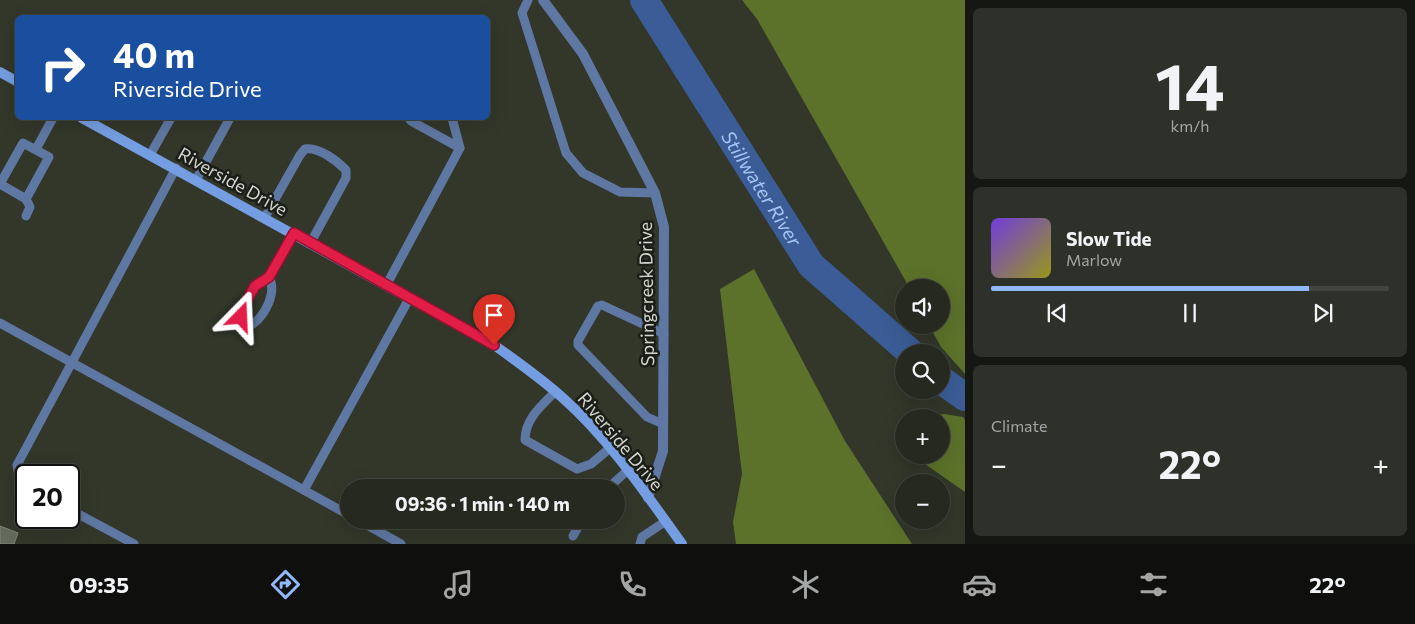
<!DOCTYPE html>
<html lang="en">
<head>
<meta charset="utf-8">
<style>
	:root { --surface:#262920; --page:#2e3129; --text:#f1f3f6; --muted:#a4a6a5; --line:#42453e; --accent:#8fb8fd }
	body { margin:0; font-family:Commissioner,sans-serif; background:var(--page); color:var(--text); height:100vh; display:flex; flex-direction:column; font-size:19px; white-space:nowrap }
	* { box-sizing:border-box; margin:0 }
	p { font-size:16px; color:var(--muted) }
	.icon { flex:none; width:28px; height:28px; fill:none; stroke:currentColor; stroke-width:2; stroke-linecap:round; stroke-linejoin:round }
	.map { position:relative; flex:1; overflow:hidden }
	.drawer { display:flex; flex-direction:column; gap:8px; padding:8px; background:#151712; width:450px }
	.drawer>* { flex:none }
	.hud { position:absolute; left:15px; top:15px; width:475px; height:105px; border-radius:8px; box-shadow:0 5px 20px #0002,0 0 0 1px var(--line); background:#1a4fa0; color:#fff; overflow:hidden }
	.fabs { position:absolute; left:895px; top:279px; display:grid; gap:10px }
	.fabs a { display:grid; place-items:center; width:55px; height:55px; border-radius:50%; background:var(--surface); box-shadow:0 5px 20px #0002,0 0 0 1px var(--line); font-size:25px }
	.speed { position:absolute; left:15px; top:464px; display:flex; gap:10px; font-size:25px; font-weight:700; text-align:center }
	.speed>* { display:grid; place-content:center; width:65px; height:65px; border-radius:50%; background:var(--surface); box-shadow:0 5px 20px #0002,0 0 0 1px var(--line); line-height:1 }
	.speed .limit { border:2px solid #111; border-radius:8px; background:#fff; color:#111 }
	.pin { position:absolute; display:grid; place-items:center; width:42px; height:42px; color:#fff; margin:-51px -21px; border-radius:50% 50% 50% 0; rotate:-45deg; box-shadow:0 0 5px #0007 }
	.pin .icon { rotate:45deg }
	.me { position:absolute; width:55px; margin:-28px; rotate:21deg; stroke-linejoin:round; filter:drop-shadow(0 0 4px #0008) }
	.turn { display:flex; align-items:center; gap:18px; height:105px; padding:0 15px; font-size:22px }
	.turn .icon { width:65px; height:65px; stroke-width:2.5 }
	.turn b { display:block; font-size:35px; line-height:42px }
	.big { font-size:38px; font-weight:700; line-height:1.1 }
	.drawer .card { flex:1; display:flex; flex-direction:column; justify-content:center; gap:8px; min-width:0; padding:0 18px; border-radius:8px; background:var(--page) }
	.drawer .dial { align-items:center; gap:0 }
	.dial b { font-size:65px; line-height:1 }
	.song { display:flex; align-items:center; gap:15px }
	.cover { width:60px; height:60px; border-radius:8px; background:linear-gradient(135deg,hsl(260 70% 55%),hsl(60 70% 35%)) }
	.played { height:5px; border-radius:2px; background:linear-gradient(90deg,var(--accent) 80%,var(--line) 80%) }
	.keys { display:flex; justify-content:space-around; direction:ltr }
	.heat { display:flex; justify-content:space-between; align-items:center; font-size:28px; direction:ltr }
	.trip { position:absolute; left:340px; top:479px; width:285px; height:50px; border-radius:25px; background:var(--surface); box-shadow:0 5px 20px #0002,0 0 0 1px var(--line); font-weight:700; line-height:50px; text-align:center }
	.tab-bar { display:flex; height:80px; justify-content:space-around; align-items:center; background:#0f100d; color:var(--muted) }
	.tab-bar .icon { width:35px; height:35px }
	.tab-bar .current { color:var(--accent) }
	.tab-bar b { font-size:22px; color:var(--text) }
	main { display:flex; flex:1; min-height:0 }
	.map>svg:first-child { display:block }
	.forest { fill:#5c722a }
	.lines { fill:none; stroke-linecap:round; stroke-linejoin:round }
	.river { stroke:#3b5c96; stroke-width:28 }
	.building { fill:#656b5c; stroke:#828779 }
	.service { stroke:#5f78a3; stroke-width:9 }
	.minor { stroke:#5f78a3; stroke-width:10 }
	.secondary { stroke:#759de1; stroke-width:10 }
	.route-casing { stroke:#92132f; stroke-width:12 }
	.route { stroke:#e11d48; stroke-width:9 }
	.labels { text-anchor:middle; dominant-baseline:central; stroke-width:5; stroke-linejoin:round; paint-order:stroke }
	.street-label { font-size:18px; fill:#d3d6ce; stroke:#1b1d17 }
	.water-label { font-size:19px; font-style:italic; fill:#a6c4f6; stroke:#1b1d17 }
</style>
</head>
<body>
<main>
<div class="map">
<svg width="965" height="544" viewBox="0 0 965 544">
	<rect width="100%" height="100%" fill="#32372a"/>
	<!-- forest -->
	<g class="forest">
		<polygon points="742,0 965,0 965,374 941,347 929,325 941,325 941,288 909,287 757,19"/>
		<polygon points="754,269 845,441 912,544 736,544 733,522 742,474 720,289"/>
		<polygon points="944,414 963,417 965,420 965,492 922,462 920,455 941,455 941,418 927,417"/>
	</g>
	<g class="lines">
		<!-- river -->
		<g class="river">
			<path id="s1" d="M644,0L811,265L910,352"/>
			<polyline points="941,380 965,397"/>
		</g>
	</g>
	<!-- building -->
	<polygon class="building" points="0,526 18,533 14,544 0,544"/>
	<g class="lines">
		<!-- service -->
		<g class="service">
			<polyline points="528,0 522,13 566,153 583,173 620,192 655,193"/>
			<polyline points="409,118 411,121 460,148"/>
			<polygon points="23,143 49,157 26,199 0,184"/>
			<polyline points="36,149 53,118"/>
			<polyline points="150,155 171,118"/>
			<polyline points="196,180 230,118"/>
			<polyline points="26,216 30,207 26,199"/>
			<path d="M265,217L300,155L305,149C319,147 336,160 346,170V178L311,242"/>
			<path d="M269,277C277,292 266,314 253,324L241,317V311L255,286L269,277L294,233"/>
			<polyline points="387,284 460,148 452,118"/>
			<polyline points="0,323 349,515"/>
			<path d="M555,392C541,406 525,419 525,440L577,469L591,464L610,448"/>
			<polyline points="663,424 647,417 578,345 578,341 598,306 602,305 664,334"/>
			<polyline points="26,486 20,482 17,465 176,168"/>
			<polyline points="608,488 628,470"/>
			<polyline points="304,490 410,297"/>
			<polyline points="69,509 134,544"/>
			<polyline points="358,520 401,544"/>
			<polyline points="573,536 582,520"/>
			<polyline points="640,544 642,537 666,521"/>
		</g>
		<!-- minor -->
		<polyline class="minor" points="543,0 583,54 655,193 664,227 663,451 648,498"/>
		<!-- secondary -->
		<g class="secondary">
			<polyline points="0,72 18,82"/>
			<path d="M82,118L494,345C518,362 542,379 564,399C610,440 646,494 682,544"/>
		</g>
	</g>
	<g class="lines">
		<defs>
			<polyline id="route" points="241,317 241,311 255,286 269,277 294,233 494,345"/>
		</defs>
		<!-- route casing -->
		<use href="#route" class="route-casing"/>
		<!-- route -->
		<use href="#route" class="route"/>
	</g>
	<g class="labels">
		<!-- street labels -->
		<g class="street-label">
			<text transform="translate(233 181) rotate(29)">Riverside Drive</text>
			<text transform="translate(646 294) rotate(-91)">Springcreek Drive</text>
			<text transform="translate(621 441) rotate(50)">Riverside Drive</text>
		</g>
		<!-- water labels -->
		<g class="water-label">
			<text stroke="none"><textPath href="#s1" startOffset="222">Stillwater River</textPath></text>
		</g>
	</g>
</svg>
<div class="fabs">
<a><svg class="icon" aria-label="sound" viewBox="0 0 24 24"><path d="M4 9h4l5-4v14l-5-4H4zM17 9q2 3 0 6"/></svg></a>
<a><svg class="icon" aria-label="search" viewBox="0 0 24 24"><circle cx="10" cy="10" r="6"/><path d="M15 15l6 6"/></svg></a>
<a>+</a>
<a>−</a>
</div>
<div class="speed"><div class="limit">20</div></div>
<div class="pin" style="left:494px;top:345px;background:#d93025"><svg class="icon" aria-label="arrive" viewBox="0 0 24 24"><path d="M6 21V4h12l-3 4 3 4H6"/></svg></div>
<svg class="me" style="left:241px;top:317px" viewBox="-20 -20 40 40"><path d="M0-17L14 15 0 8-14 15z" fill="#e11d48" stroke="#fff" stroke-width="4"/></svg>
<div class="trip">09:36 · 1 min · 140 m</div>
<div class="hud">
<div class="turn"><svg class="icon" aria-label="right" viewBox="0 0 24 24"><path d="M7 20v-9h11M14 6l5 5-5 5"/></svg><div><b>40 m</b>Riverside Drive</div></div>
</div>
</div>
<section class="drawer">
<div class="card dial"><b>14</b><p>km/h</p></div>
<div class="card">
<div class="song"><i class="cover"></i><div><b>Slow Tide</b><p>Marlow</p></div></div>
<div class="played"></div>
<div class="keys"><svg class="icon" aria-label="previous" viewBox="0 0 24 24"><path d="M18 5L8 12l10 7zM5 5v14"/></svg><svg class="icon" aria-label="pause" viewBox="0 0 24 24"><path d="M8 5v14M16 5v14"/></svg><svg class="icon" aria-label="next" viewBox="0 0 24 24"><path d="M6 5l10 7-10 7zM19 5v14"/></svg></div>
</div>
<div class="card"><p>Climate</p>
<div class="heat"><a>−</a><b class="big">22°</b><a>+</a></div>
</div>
</section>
</main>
<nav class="tab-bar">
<b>09:35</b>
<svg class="icon current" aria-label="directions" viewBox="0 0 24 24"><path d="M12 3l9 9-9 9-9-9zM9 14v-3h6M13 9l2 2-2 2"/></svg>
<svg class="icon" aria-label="music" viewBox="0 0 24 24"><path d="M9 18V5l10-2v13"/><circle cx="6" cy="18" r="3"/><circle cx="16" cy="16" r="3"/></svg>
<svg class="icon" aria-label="phone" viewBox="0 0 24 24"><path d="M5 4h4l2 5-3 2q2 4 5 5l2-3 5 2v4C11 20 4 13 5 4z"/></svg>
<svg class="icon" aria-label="climate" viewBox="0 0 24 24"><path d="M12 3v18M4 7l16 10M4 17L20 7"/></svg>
<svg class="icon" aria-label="car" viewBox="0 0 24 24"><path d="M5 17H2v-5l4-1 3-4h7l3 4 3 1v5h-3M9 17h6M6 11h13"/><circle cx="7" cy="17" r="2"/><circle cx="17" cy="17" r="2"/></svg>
<svg class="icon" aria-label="filters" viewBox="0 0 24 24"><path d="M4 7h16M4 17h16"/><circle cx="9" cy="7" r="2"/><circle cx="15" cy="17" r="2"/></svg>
<b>22°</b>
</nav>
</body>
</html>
